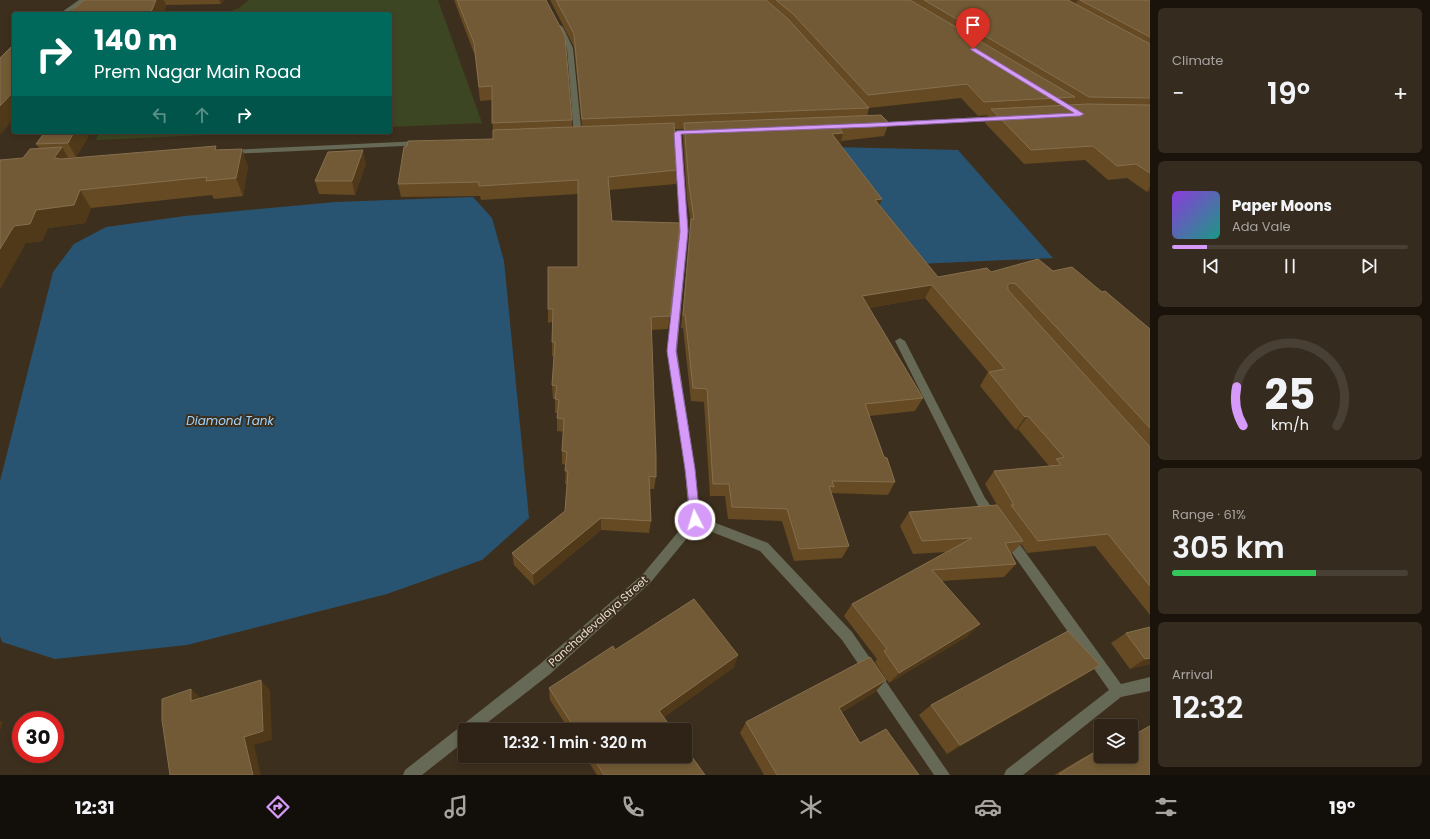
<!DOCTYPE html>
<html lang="en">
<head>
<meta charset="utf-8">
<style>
	:root { --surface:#2e2316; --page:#362b1f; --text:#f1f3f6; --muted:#a7a4a1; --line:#494035; --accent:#d69bf9 }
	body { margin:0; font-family:Poppins,sans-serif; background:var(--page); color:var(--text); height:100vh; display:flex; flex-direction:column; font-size:15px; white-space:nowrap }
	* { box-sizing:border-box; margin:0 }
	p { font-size:13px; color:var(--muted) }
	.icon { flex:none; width:22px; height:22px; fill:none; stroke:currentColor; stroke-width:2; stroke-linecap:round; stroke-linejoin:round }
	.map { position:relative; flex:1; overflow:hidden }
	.panel { display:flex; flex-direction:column; gap:8px; padding:8px; background:#19130c; width:280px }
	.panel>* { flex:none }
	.guide { position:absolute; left:12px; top:12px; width:380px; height:122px; border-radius:4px; box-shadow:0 2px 6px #0003,0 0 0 1px var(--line); background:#00695c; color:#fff; overflow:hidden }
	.buttons { position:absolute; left:1094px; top:719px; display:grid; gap:8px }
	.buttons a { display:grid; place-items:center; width:44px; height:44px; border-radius:4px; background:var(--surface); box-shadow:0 2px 6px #0003,0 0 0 1px var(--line); font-size:20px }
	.speed { position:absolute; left:12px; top:711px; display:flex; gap:8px; font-size:20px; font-weight:700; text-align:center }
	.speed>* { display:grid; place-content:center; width:52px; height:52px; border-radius:50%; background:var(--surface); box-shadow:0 2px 6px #0003,0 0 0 1px var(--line); line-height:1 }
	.speed .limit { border:6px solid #d22; background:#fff; color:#111 }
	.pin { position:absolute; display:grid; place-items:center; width:34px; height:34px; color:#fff; margin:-41px -17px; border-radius:50% 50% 50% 0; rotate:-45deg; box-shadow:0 0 4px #0007 }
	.pin .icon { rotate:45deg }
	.me { position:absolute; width:44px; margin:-22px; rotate:355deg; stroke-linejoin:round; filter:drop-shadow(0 0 3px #0008) }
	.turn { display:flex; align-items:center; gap:14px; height:84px; padding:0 16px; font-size:18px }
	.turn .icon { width:52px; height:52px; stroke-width:2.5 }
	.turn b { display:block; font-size:28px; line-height:34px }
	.lanes { display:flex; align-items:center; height:38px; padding:0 16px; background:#0003; justify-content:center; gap:20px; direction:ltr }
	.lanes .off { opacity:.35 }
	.big { font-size:30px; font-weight:600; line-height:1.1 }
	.panel .tile { flex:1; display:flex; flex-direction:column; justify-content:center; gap:6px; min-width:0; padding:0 14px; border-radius:6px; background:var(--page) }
	.panel .dial { align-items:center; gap:0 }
	.dial svg { height:104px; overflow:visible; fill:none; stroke:var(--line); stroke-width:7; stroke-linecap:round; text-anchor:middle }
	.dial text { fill:var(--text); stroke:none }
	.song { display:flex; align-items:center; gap:12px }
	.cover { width:48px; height:48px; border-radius:6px; background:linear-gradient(135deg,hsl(270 70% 55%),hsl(170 70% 35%)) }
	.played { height:4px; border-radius:2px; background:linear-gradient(90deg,var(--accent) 15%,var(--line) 15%) }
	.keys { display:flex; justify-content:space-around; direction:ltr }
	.heat { display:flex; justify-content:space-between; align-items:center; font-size:22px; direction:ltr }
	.charge { height:6px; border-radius:3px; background:linear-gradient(90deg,#34c759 61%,var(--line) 0) }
	.trip { position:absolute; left:458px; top:723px; width:234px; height:40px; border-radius:4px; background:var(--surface); box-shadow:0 2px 6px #0003,0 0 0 1px var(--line); font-weight:600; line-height:40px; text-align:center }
	.dock { display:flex; height:64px; justify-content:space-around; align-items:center; background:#120e09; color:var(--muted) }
	.dock .icon { width:28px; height:28px }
	.dock .active { color:var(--accent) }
	.dock b { font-size:18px; color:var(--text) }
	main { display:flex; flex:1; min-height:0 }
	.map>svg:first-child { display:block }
	.green { fill:#3d4622 }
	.water { fill:#295471 }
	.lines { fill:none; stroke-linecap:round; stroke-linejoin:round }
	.minor { fill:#666955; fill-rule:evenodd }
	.wall { fill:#654a23 }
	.shaded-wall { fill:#4f3919 }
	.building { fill:#735a36; stroke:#856f4f }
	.route { fill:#d69bf9; stroke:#8b65a2 }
	.labels { text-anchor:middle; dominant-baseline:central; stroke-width:4; stroke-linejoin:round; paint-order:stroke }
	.street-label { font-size:11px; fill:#e7ded3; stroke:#3d2f1d }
	.water-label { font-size:12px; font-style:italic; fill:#a0d6fe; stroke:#3d2f1d }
</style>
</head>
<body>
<main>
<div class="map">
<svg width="1150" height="775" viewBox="0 0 1150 775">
	<rect width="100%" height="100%" fill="#3d2f1d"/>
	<!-- green -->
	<g class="green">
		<polygon points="249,0 438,0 482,123 390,127 390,14 223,14 239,8"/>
		<polygon points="99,132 270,132 96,140"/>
	</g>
	<!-- water -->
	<g class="water">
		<polygon points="834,147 958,150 1053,258 917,264"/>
		<polygon points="473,197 492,218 504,261 529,518 482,560 387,594 187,645 55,659 2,642 0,636 0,481 53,272 74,244 106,227 185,216 335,202"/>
	</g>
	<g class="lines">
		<!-- minor -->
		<g class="minor">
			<polygon points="79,0 86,0 66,14 59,14"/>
			<polygon points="560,25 563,27 573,48 582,137 578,139 574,137 567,48 557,27"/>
			<polygon points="999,116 1001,117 1001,119 875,127 872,125 875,123"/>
			<polygon points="695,130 697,131 697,133 681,135 688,231 677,351 695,469 700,517 768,543 852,632 950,775 934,775 842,640 760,551 697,526 651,582 550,674 478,730 465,730 465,741 422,775 403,775 405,770 540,664 643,574 689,519 685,469 667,351 680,231 674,135 661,135 658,133 661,131"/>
			<polygon points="421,141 424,141 424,145 230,154 226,152 230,150"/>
			<path d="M900,338L905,341L985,498L998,516L996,520C987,523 982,511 977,504L895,341Z"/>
			<polygon points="1009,534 1013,535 1121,684 1150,677 1150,691 1121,697 1023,775 1004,775 1006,770 1109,690 1005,543 1003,539 1005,535"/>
		</g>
	</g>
	<!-- wall -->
	<g class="wall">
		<polygon points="84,0 224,0 221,4 166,5 163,14 68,14"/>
		<polygon points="454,0 546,0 572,120 572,127 582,127 574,47 550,0 1150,0 1150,191 1147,192 1127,178 1108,180 1085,160 1024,164 985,123 988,115 978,116 961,98 869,108 867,116 889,123 884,136 841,141 840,145 880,205 938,277 991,272 1053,271 1102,292 1150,329 1150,615 1095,546 1027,553 1021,544 1011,554 1016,564 1004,577 942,581 968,636 889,683 875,662 877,659 844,616 852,604 947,552 913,554 900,526 909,512 997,505 985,484 994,471 1049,466 1018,429 1016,430 980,386 988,372 925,298 869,308 923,398 915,411 869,416 884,457 895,482 888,495 831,493 849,546 842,558 794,561 782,521 728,519 725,496 710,496 704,402 691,401 683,328 681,328 691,223 687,199 683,136 684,129 674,129 677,170 676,184 609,190 612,221 670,316 668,329 651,330 656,477 654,489 650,489 651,521 649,533 601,530 534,586 514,565 512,553 565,511 567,484 565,484 566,465 562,464 562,451 564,432 557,431 557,418 558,413 555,413 555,399 553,399 552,385 554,356 552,356 552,322 548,323 548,309 578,267 578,194 481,200 480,196 401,197 398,184 493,139 492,100 480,101 475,56"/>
		<polygon points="45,132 91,132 76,157 68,158 218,150 248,166 243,196 214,199 212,195 91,208 85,223 48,228 42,241 26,243 23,158 39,148 36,144"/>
		<polygon points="366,163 355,195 319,194 315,181"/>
		<polygon points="1150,627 1150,664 1130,669 1111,643 1126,633"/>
		<polygon points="615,650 738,655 733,668 664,717 673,730 569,730 550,700 549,688"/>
		<polygon points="1100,665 1083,676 947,754 919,715 931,705"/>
		<polygon points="886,680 875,692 842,712 860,743 919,775 764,775 740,733 746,722"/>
		<polygon points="1150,725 1150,775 1054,775 1081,759 1098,750 1101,756 1131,756 1131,736"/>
		<polygon points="585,756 685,756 705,775 597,775"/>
	</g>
	<!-- shaded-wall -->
	<g class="shaded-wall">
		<polygon points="156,0 164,0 166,5 163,14 152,14 151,12"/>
		<polygon points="219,0 224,0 221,4"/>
		<polygon points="1067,0 1078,0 1076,4"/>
		<polygon points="14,91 14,119 0,135 0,106"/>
		<polygon points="74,132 91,132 76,157 68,143"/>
		<polygon points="843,133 840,146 832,134"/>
		<polygon points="62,147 72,165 54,158"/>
		<polygon points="242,149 248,166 243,196 236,178"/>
		<polygon points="363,150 366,163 355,195 352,181"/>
		<polygon points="1150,187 1150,191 1147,192"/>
		<polygon points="80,190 91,208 85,223 48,228 42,241 26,243 0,290 0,249 14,226 36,210"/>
		<polygon points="882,199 877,212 875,200"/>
		<polygon points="1011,283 1004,297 1008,285"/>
		<polygon points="932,285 925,298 857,310 862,296"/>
		<polygon points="1028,416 1018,429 1016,430 1025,417"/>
		<polygon points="601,518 601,530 534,586 533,574"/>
		<polygon points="980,624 968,636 889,683 899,673"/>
		<polygon points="738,655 733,668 656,723 659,711"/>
		<polygon points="1150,658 1150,664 1130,669 1145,659"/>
		<polygon points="1100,665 1083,676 947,754 960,745"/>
		<polygon points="261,680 270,690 272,740 254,745 261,775 253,775 244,737"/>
		<polygon points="886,680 875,692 830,719 839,708"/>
		<polygon points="191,689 202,699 191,701"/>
		<polygon points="0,721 3,722 0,731"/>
	</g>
	<!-- building -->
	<g class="building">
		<polygon points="84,0 156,0 151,12 130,13 129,14 68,14"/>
		<polygon points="457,0 546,0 565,36 572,120 492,123 492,86 479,87 474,43"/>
		<polygon points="556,0 766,0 788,19 869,108 582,119 574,34"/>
		<polygon points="776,0 910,0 1075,97 984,102 967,84 868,95 794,15"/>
		<polygon points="924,0 1068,0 1150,44 1150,98 1089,97"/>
		<polygon points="1080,0 1150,0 1150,37"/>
		<polygon points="14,44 14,91 0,106 0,58"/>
		<polygon points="1088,104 1150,105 1150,173 1136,164 1117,166 1093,146 1031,150 991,109"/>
		<polygon points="881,115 889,123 839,128 843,133 832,134 882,199 875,200 938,277 987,268 991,272 1038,259 1053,271 1072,267 1102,292 1105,291 1150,329 1150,428 1016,284 1011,283 1008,285 1008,290 1150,447 1150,586 1108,534 1038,541 1011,505 1014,505 994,471 1061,465 1056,459 1064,457 1028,416 1025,417 989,372 1005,369 932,285 862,296 923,398 865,404 884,457 887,458 895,482 832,481 834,487 829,486 849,546 799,549 787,509 732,507 729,484 713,484 707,389 693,388 685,315 683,315 691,219 694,219 689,186 684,123"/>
		<polygon points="674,123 677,170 608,177 612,221 680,223 670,316 651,317 656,456 656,477 649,476 651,521 601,518 533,574 512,553 565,511 568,471 565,471 567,452 562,451 564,419 557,418 559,400 555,399 557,386 552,385 555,342 552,342 553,309 548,309 548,267 578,267 578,180 479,186 479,182 398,184 404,147 407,146 408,141 493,139 493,130"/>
		<polygon points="45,132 74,132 68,143 36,144"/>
		<polygon points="216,146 215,150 242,149 236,178 206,181 207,177 80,190 74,205 36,210 30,224 14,226 0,249 0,160 23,158 30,149 62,147 54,158 61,159"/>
		<polygon points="363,150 352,181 315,181 328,152"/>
		<polygon points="997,505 1023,541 1005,543 1016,564 932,570 980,624 899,673 884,651 887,649 852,604 972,538 922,541 909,512"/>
		<polygon points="694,599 738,655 659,711 673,730 576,730 549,688 613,646 615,650"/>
		<polygon points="1150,627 1150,658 1145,659 1126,633"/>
		<polygon points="1068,631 1100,665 960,745 931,705"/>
		<polygon points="870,657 886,680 839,708 860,743 886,729 919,775 777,775 746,722"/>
		<polygon points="261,680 263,731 244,737 253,775 170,775 162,720 162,699 191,689 191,701"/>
		<polygon points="1150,726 1150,775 1060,775 1059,774 1098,750 1101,754 1101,756 1131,756 1131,737"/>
		<polygon points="685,747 705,775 604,775 592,756 685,756"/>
	</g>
	<!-- route -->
	<polygon class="route" points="971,48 975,48 1084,114 1080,116 873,127 681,134 688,231 676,351 695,469 700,520 698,523 691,523 685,469 667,351 680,231 674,133 677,131 873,123 1074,113 971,50"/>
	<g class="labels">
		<!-- street labels -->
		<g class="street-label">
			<text transform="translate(598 621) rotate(-42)">Panchadevalaya Street</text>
		</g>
		<!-- water labels -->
		<g class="water-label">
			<text x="230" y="420">Diamond Tank</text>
		</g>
	</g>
</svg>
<div class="buttons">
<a><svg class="icon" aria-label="layers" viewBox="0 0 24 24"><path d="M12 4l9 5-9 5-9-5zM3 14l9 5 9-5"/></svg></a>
</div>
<div class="speed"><div class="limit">30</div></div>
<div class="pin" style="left:973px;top:49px;background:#d93025"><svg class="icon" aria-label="arrive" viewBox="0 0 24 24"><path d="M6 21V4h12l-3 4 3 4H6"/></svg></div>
<svg class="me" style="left:695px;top:520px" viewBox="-20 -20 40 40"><circle r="17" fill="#d69bf9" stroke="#fff" stroke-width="3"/><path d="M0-11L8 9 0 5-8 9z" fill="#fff"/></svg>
<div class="trip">12:32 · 1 min · 320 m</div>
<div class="guide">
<div class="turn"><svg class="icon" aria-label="right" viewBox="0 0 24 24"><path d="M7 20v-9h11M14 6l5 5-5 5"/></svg><div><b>140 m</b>Prem Nagar Main Road</div></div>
<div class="lanes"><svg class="icon off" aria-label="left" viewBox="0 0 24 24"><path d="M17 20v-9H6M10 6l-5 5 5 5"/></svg><svg class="icon off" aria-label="ahead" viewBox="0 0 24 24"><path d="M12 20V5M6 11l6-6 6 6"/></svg><svg class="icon" aria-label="right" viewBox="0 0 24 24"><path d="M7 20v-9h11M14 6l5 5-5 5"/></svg></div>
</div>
</div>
<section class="panel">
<div class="tile"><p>Climate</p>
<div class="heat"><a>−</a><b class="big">19°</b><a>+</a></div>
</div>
<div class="tile">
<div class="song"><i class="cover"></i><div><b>Paper Moons</b><p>Ada Vale</p></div></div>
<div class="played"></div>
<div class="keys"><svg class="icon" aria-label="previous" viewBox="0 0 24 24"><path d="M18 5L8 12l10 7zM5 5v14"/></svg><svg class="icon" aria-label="pause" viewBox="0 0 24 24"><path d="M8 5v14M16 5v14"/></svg><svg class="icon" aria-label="next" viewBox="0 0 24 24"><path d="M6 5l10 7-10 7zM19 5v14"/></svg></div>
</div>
<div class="tile dial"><svg viewBox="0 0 100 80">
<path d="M14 69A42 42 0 1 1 86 69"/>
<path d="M14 69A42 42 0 0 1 9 39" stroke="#d69bf9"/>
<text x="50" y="56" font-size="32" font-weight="700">25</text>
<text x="50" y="72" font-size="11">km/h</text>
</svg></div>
<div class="tile"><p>Range · 61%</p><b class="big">305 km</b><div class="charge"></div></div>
<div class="tile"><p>Arrival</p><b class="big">12:32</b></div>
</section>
</main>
<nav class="dock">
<b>12:31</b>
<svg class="icon active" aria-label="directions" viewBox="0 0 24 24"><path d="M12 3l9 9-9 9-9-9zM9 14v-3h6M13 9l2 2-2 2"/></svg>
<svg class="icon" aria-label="music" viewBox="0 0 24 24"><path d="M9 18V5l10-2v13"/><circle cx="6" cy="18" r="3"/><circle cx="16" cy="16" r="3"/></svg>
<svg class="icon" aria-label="phone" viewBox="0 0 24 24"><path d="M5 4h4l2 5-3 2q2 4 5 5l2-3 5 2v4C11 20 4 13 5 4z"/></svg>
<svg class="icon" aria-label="climate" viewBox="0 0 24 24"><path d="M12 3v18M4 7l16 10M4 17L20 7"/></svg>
<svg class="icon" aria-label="car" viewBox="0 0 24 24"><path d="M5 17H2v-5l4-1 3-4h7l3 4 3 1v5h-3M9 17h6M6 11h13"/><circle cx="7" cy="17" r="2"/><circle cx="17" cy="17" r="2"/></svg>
<svg class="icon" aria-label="filters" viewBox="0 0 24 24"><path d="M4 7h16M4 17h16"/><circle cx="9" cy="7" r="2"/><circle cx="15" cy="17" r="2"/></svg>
<b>19°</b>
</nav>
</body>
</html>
